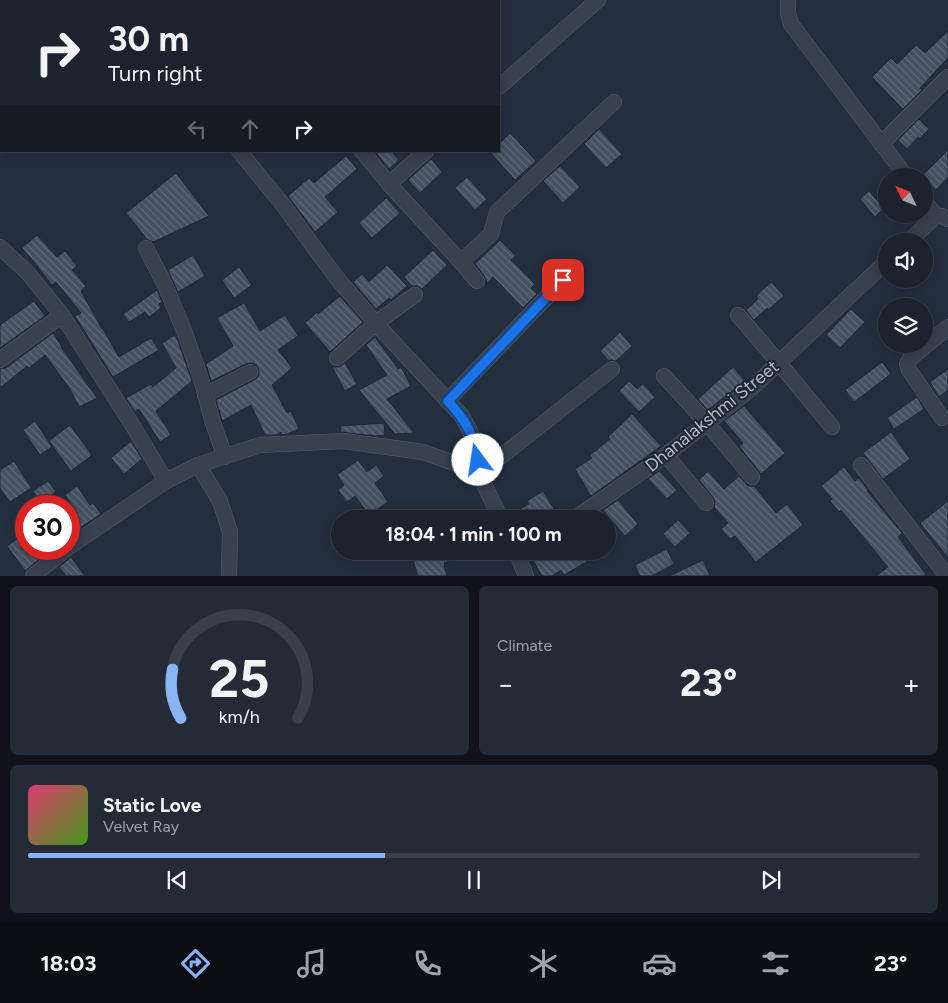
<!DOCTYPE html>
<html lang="en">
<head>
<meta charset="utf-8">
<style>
	:root { --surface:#1b232e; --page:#242b36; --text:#f1f3f6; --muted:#a0a4aa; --line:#39404a; --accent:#8ab4f8 }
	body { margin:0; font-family:Figtree,sans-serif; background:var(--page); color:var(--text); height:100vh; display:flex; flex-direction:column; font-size:19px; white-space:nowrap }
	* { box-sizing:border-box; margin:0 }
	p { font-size:16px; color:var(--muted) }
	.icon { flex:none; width:28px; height:28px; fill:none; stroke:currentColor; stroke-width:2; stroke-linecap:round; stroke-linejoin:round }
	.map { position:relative; height:576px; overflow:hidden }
	.panel { display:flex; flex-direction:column; gap:10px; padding:10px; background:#0f1319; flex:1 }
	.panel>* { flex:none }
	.hud { position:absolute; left:0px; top:0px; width:500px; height:152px; box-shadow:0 2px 12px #0003,0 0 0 1px var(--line); background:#1b232e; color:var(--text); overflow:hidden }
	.needle { width:32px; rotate:313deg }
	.fabs { position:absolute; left:878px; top:168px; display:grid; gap:10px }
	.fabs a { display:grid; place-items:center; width:55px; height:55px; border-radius:50%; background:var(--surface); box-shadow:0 2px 12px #0003,0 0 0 1px var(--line); font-size:25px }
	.speed { position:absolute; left:15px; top:495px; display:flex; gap:10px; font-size:25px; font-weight:700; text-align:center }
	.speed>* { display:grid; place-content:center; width:65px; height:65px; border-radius:50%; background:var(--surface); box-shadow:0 2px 12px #0003,0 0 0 1px var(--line); line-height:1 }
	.speed .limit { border:8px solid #d22; background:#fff; color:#111 }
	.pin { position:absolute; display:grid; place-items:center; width:42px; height:42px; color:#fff; margin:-21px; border-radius:10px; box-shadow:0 2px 8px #0006 }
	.me { position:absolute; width:55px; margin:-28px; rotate:346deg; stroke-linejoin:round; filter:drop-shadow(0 0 4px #0008) }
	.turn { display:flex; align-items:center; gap:18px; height:105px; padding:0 25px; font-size:22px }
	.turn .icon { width:65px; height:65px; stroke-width:2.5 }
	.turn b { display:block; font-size:35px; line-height:42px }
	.lanes { display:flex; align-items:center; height:48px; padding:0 25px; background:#0003; justify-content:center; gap:25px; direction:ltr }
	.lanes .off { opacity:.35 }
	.big { font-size:38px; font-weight:700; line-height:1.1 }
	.panel .card { flex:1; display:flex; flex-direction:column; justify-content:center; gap:8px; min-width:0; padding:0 18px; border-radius:8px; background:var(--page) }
	.panel .dial { align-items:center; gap:0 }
	.dial svg { height:130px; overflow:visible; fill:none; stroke:var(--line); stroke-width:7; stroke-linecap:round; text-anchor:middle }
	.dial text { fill:var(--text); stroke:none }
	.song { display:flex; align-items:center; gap:15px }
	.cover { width:60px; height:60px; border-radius:8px; background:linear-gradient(135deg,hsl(340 70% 55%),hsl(100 70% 35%)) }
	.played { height:5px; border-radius:2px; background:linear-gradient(90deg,var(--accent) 40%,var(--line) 40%) }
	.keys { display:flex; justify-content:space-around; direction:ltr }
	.heat { display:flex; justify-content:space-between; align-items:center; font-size:28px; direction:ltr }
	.panel .tiles { flex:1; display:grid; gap:10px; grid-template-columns:1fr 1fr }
	.card:last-child { grid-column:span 2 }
	.trip { position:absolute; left:331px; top:510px; width:285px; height:50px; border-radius:25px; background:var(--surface); box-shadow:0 2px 12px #0003,0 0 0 1px var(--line); font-weight:700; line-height:50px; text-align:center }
	.menu { display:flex; height:80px; justify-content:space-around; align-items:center; background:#0b0e12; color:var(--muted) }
	.menu .icon { width:35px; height:35px }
	.menu .selected { color:var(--accent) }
	.menu b { font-size:22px; color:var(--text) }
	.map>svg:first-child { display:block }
	.building { fill:url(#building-back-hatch); stroke:#1f2835 }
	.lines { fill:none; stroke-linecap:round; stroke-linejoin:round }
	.minor-casing { stroke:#565f6c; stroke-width:16 }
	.minor { stroke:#38414e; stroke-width:15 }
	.route-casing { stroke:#114b97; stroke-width:12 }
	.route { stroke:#1a73e8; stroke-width:9 }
	.labels { text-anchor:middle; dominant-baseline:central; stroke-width:4; stroke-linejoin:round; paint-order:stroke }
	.street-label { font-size:18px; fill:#b4bcc9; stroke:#1d2633 }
</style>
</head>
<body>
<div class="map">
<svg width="948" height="576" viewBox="0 0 948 576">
	<defs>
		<pattern id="building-back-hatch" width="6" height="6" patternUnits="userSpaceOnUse" patternTransform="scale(1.25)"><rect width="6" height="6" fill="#455162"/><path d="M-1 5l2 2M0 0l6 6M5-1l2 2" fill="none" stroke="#5d6877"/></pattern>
	</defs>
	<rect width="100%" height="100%" fill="#242f3e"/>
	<!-- building -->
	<g class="building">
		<polygon points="948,31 948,58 920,88 922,90 903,109 872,77 891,58 897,64 916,45 925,53"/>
		<polygon points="919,119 929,129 919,139 918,137 907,149 898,140"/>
		<polygon points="599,129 622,154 606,168 584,144"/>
		<polygon points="510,133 536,161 515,180 489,151 499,151 499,144"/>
		<polygon points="948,150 948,177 936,190 924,178 924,176 922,176"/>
		<polygon points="380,151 391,151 399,160 389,169 377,154"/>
		<polygon points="346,156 357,169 325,197 338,212 315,232 288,196 309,178 314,183"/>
		<polygon points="431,159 442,172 420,193 408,180"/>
		<polygon points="560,166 580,187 563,203 543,181"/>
		<polygon points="176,173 209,216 153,242 147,239 126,213"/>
		<polygon points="467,177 487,199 475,210 455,188"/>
		<polygon points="869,191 884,208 875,217 860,199"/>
		<polygon points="386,198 400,213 372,238 359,223"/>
		<polygon points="37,235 57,257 65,251 77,266 72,270 86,286 81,291 102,329 103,329 119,357 151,338 159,350 113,377 75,316 81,313 56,282 52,285 35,263 22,248"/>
		<polygon points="500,240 516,256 511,260 535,284 531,288 537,294 523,308 493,277 487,283 484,275 475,264"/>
		<polygon points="433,250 447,265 422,289 418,286 412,286 404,277"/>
		<polygon points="193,255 205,276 178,292 168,270"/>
		<polygon points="387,265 407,286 391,300 389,298 376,309 353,282 362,274 369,282"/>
		<polygon points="239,267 252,285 234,298 222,280"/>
		<polygon points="771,282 784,296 768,310 767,308 754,320 746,310 758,299 756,296"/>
		<polygon points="157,290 162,302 159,304 161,308 149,317 145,312 129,322 123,314"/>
		<polygon points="340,296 363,322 330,352 305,323 317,312 318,314"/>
		<polygon points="34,301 45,316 0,348 0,325"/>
		<polygon points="244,303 260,331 285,315 298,336 278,350 292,368 272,385 287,413 291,411 299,429 287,434 282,435 281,432 276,435 265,435 251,405 222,421 221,417 216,400 254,380 258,377 259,373 258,367 255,364 250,363 246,364 211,381 206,364 233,346 217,318"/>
		<polygon points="851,309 865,322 840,348 826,335"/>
		<polygon points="620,332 632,346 616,361 611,360 609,361 600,351"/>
		<polygon points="53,333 62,347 61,347 97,398 79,407 70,389 45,355 29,368 27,366 0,388 0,369 6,368"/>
		<polygon points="175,335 178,341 192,381 156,411 171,435 160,442 139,409 135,412 126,398 151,384 153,387 176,368 162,343"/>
		<polygon points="375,337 398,369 401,367 411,386 387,399 414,433 395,434 359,390 387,375 366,345"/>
		<polygon points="882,362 891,374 854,402 845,390"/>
		<polygon points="345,363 357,384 345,391 332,367 339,367"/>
		<polygon points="733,367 745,381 708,410 698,399"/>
		<polygon points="948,369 948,390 939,397 930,382"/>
		<polygon points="629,381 637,389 643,384 655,397 639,412 619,391"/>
		<polygon points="917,397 924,409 894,429 887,418"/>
		<polygon points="744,406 785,453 761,474 739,446 743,443 724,421"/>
		<polygon points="632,414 661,446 591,496 575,469 592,458 590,455 610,439 608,437"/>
		<polygon points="35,421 52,447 40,455 23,430"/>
		<polygon points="384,423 385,435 375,436 341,432 340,426"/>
		<polygon points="70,425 92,455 71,471 49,441"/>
		<polygon points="891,432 910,459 883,479 863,453"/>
		<polygon points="131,441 142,459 124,474 111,458"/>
		<polygon points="358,460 367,472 376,465 384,476 375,483 388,502 369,515 355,496 347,502 338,490 344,485 337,475"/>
		<polygon points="14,461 31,488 10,502 0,488 0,470"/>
		<polygon points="844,467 855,481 859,478 868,490 867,491 902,533 898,537 927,576 876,576 888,567 841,510 839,512 830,501 832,499 821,486"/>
		<polygon points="659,471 677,490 667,499 648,479"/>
		<polygon points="708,471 724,489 739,476 748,486 754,486 776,513 787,504 803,525 756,562 735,536 730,539 721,529 728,523 714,507 715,502 713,497 699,480"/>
		<polygon points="48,481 56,492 41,502 33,491"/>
		<polygon points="77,486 90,505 93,503 101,514 80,528 72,518 78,514 65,495"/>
		<polygon points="543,491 560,519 510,519 509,515 529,504 527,501"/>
		<polygon points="618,500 638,524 625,536 603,510"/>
		<polygon points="948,501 948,558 920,523"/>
		<polygon points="678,520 690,533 675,547 663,534"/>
		<polygon points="26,534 26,549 52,549 25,571 7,546 17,539 18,540"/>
		<polygon points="667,549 674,564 652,576 640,576 635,565"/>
		<polygon points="410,551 473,551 473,553 444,563 445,566 444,566 447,576 418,576"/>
		<polygon points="531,551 605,551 564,575 561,570 552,576 542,576 530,555"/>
		<polygon points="71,557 85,576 66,576 59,567"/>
		<polygon points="703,560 710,576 669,576"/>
	</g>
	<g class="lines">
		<defs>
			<g id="minor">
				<polyline points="160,0 161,1"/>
				<polyline points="788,0 788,13 791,24 906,176"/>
				<polyline points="71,1 72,0"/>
				<polyline points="239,1 240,0"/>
				<polyline points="454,1 456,0"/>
				<polyline points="0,29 1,31"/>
				<polyline points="0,51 1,50"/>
				<polyline points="499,87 598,0"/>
				<polyline points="881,144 948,77"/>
				<polyline points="362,151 389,184 461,262 477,281"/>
				<polyline points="389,184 426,151"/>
				<polyline points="924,200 936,216 942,216 948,219"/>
				<polyline points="909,241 936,216"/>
				<polyline points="0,247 28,273 62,315 133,426 166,481"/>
				<polyline points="146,248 165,285 185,333 202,382 212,420 225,457"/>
				<polyline points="461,262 491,234 497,212 614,102"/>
				<polyline points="738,315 779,363 832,427"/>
				<polyline points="337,358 376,323 415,295"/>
				<polyline points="0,360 62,315"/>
				<polyline points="664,376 707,423 752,477"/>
				<polyline points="205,395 250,372"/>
				<polyline points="447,401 563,280"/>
				<polyline points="942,418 909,370 907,364 910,359 948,327"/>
				<polyline points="666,455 706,503"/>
				<polyline points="198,465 260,445 344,441 423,452 451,462 479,474 476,446 470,431 462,416 380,328 336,277 280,201 239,151"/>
				<polyline points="861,465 947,576"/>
				<polyline points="501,519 479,474 612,369"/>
				<polyline points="574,519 666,455 752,388 886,262"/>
				<polyline points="69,547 166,481 198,465 220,501 230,532 229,576"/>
				<polyline points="522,551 517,554 526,576"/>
				<polyline points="33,576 66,549"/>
			</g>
		</defs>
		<!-- minor casing -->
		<use href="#minor" class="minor-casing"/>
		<!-- minor -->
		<use href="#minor" class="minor"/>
	</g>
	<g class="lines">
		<defs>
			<path id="route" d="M478,460C474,434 465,420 448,401L563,280"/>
		</defs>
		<!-- route casing -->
		<use href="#route" class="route-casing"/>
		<!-- route -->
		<use href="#route" class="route"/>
	</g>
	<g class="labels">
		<!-- street labels -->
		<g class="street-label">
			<text transform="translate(712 416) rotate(-39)">Dhanalakshmi Street</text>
		</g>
	</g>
</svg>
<div class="fabs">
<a><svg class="needle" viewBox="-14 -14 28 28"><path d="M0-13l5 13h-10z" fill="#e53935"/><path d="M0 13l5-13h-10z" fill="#a0a4aa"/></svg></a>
<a><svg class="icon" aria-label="sound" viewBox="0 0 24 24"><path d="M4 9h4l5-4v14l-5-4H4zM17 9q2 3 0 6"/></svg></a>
<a><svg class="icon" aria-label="layers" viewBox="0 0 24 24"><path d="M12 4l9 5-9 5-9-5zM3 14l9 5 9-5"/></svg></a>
</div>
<div class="speed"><div class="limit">30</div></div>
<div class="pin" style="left:563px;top:280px;background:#d93025"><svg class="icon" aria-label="arrive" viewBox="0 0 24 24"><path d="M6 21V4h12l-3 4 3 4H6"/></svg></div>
<svg class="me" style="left:478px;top:460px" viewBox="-20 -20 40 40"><circle r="19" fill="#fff"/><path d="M0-13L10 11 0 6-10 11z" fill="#1a73e8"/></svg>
<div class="trip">18:04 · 1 min · 100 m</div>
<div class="hud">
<div class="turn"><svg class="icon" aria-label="right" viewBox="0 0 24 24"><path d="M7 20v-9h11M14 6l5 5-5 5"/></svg><div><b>30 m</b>Turn right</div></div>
<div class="lanes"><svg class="icon off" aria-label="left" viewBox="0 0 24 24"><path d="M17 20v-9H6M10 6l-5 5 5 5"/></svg><svg class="icon off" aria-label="ahead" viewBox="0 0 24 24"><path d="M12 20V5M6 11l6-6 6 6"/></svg><svg class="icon" aria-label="right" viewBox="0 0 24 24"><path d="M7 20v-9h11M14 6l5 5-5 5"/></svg></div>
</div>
</div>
<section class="panel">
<div class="tiles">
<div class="card dial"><svg viewBox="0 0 100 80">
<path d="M14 69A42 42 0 1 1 86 69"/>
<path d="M14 69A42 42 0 0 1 9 39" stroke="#8ab4f8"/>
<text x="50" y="56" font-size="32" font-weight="700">25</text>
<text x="50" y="72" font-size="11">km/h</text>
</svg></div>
<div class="card"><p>Climate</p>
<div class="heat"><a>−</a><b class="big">23°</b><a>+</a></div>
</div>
<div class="card">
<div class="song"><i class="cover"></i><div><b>Static Love</b><p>Velvet Ray</p></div></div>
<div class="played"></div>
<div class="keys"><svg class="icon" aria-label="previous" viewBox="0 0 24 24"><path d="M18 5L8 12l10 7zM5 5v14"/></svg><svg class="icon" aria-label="pause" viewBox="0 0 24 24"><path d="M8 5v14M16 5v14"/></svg><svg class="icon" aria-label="next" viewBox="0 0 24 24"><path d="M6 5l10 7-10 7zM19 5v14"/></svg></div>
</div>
</div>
</section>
<nav class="menu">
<b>18:03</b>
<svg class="icon selected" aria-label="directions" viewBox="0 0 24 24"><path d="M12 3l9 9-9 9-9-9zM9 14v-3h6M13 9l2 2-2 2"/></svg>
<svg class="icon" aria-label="music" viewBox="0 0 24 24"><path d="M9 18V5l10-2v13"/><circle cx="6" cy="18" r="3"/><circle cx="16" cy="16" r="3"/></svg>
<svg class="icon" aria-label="phone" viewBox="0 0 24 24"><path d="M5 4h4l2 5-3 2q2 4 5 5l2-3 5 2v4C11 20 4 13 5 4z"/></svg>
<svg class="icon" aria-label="climate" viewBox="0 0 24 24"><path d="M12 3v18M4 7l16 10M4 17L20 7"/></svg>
<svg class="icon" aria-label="car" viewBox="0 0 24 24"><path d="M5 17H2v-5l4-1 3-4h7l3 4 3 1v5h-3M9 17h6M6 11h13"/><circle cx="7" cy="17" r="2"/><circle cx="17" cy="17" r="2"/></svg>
<svg class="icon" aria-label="filters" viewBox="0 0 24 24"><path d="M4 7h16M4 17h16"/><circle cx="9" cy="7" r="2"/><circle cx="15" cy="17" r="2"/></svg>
<b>23°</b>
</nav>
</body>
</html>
